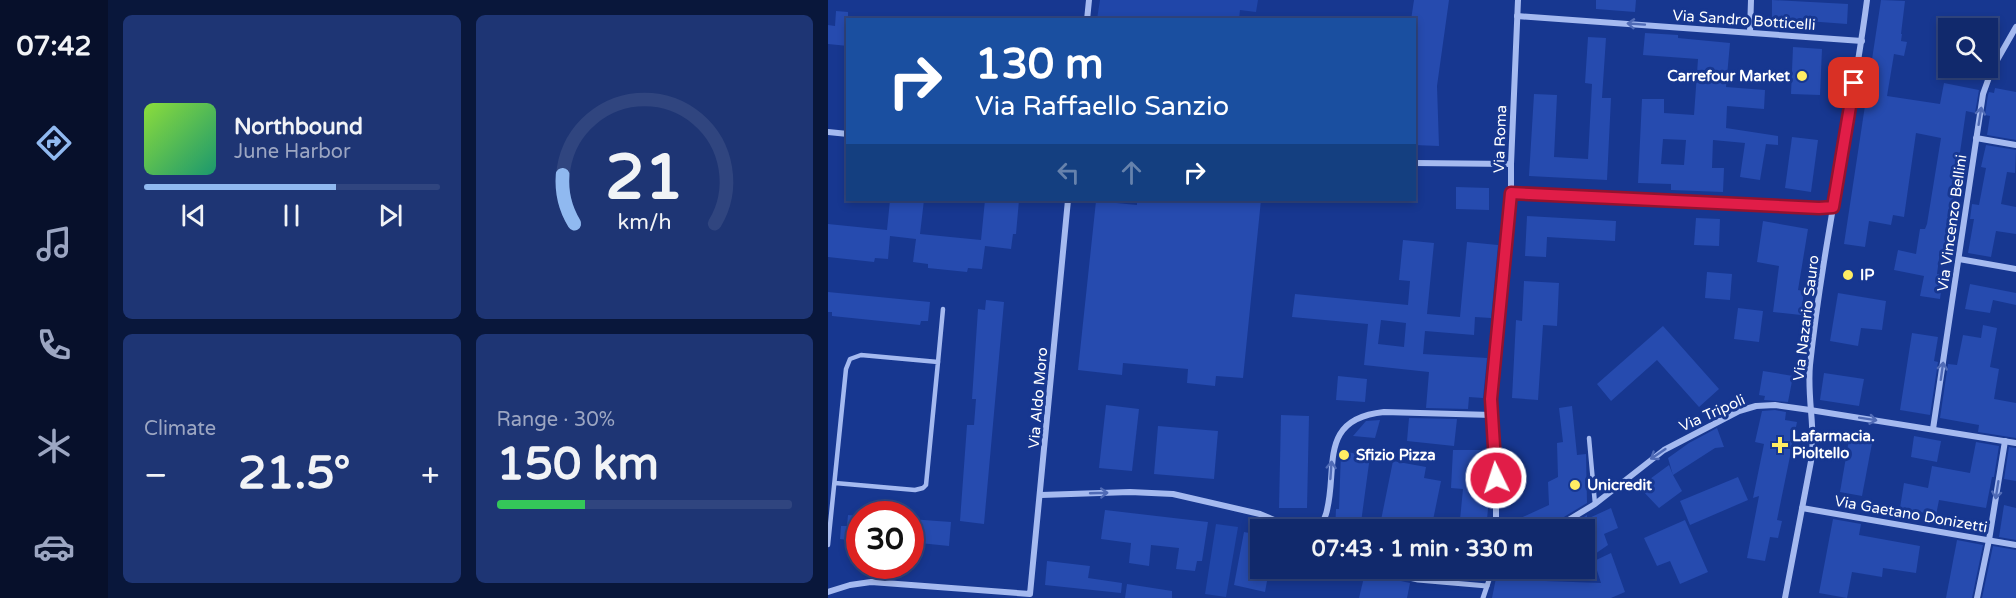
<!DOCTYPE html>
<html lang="en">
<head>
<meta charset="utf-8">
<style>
	:root { --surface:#11296c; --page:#1e3574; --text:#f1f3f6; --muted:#9ca6c2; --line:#30457f; --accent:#90b9f0 }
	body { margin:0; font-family:"Varela Round",sans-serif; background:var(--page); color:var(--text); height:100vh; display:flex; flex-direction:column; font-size:22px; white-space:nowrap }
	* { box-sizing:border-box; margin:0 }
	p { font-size:20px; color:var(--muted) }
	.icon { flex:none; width:33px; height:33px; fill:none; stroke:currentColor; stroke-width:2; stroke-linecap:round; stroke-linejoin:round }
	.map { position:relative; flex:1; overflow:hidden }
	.details { display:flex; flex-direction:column; gap:15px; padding:15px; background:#09173b; width:720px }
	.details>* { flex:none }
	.banner { position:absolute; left:18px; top:18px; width:570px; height:183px; border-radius:0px; box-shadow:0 3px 9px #0003,0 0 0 2px var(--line); background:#1a4fa0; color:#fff; overflow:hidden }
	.buttons { position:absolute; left:1110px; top:18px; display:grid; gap:12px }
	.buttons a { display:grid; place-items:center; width:60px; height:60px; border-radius:0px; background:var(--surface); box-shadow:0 3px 9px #0003,0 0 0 2px var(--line); font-size:30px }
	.speed { position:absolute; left:18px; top:501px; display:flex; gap:12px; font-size:30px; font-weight:700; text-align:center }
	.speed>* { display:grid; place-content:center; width:78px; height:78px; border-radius:50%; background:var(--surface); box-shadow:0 3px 9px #0003,0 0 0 2px var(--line); line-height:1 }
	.speed .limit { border:9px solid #d22; background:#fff; color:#111 }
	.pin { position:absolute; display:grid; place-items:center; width:51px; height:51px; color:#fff; margin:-26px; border-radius:12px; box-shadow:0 3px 9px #0006 }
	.me { position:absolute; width:66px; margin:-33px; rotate:356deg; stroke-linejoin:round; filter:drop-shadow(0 0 4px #0008) }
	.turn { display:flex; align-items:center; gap:21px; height:126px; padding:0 30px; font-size:27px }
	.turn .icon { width:78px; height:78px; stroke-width:2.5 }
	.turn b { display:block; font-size:42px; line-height:51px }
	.lanes { display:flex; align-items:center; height:57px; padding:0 30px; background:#0003; justify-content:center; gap:30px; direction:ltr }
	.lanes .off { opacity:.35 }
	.big { font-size:45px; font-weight:700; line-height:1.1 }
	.details .tile { flex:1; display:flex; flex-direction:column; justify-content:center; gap:9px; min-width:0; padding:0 21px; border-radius:9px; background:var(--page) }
	.details .dial { align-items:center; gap:0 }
	.dial svg { height:156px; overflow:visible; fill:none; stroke:var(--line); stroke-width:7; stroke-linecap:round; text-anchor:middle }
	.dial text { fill:var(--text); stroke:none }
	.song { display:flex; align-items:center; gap:18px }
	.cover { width:72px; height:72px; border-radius:9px; background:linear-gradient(135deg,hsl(90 70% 55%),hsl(160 70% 35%)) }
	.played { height:6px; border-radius:3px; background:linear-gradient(90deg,var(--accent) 65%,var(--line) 65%) }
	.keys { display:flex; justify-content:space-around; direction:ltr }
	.heat { display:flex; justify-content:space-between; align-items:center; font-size:33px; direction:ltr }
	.charge { height:9px; border-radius:4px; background:linear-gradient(90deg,#34c759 30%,var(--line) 0) }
	.details .tiles { flex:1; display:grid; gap:15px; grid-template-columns:repeat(2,1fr) }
	.trip { position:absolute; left:422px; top:519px; width:345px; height:60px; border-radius:0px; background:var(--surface); box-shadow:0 3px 9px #0003,0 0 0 2px var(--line); font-weight:700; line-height:60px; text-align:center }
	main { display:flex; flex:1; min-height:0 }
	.tab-bar { display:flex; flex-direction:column; width:108px; justify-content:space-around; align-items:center; background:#07102b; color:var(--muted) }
	.tab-bar .icon { width:42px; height:42px }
	.tab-bar .current { color:var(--accent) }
	.tab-bar b { font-size:27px; color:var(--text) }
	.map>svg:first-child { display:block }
	.green { fill:#2046a9 }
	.building { fill:#264baf; fill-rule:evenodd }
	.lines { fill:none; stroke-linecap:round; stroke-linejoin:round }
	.service { stroke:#a5baf0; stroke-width:4.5 }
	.pedestrian { stroke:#a5baf0; stroke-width:5 }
	.minor { stroke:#a5baf0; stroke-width:6 }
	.oneway { stroke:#506bb6 }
	.route-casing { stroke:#92132f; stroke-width:15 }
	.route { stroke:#e11d48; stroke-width:10 }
	.poi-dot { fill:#ffed63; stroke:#173790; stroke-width:2 }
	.labels { text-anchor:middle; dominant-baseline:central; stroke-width:6; stroke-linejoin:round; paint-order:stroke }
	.street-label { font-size:15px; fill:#fff; stroke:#173790 }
	.poi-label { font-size:15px; font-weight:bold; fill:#fff; stroke:#173790; text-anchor:start }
</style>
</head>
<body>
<main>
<nav class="tab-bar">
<b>07:42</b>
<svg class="icon current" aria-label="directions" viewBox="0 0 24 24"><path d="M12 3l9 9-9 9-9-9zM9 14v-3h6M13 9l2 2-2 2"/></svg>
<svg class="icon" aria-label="music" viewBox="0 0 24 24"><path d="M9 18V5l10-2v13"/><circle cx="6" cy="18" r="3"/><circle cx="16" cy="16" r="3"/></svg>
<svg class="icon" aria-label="phone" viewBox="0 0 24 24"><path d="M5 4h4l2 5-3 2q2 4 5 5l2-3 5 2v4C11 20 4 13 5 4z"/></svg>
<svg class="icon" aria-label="climate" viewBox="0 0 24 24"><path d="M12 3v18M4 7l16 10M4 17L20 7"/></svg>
<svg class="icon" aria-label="car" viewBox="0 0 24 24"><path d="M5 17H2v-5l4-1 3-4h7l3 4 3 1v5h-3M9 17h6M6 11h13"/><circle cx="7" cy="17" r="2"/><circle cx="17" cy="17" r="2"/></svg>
</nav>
<section class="details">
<div class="tiles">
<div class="tile">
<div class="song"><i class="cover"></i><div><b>Northbound</b><p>June Harbor</p></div></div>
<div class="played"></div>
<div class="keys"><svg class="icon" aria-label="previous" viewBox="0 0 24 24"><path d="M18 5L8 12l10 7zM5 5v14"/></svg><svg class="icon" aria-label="pause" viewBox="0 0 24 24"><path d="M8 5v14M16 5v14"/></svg><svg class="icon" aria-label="next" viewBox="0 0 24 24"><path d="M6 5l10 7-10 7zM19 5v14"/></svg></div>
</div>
<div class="tile dial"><svg viewBox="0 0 100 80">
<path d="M14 69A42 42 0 1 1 86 69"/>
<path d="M14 69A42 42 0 0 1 8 44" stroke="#90b9f0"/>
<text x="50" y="56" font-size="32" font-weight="700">21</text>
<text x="50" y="72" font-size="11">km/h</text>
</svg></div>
<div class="tile"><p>Climate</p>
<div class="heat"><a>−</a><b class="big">21.5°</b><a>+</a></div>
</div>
<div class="tile"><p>Range · 30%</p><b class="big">150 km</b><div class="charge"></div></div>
</div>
</section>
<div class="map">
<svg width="1188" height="598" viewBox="0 0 1188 598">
	<rect width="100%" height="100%" fill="#173790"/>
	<!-- green -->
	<g class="green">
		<polygon points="272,0 430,0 428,12 412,10 411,19 269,19"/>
		<polygon points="388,524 410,527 398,597 377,594"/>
	</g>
	<!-- building -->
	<g class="building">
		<polygon points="586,0 621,0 609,86 611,146 586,145 586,20 583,20"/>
		<polygon points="768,0 808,0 807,12 768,9"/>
		<polygon points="944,0 1020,4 1019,24 979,21 979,20 944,19"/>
		<polygon points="1053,0 1077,1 1073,34 1074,34 1073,41 1079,42 1076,56 1066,54 1059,96 1112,104 1116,83 1151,90 1147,113 1138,111 1125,201 1134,202 1131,217 1123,216 1118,252 1112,251 1109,274 1115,275 1112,299 1092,296 1096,276 1066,270 1070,250 1088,254 1092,229 1097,229 1099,224 1113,138 1088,133 1076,217 1065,215 1063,225 1041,221 1037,247 1016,244"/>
		<polygon points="8,11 20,12 20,46 0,44 0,25 7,26"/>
		<path d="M817,33L850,35V38L902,43L898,87L937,90L936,109L899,106L898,128L950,136V145L938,144L932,180L912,177L917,143L885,140L884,168H896L895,192L843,190V184L810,183L814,99H836V113L866,115L870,59L815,55ZM835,139L858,140L856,165L833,164Z"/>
		<polygon points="760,37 778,38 774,98 783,98 779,180 701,176 706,94 729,95 726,157 760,159 764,84 757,83"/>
		<polygon points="965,47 994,49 992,95 963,94"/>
		<polygon points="1167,88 1188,92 1188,140 1159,135 1162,116 1157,115 1160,95 1161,92 1166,93"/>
		<polygon points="964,137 990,140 983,192 957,188"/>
		<polygon points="1158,145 1188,150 1187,173 1179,172 1173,204 1188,207 1188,234 1168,231 1163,257 1140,253 1146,219 1142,219 1144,204 1151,205 1158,168 1153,167"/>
		<polygon points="628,187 661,188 661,210 628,209"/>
		<polygon points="62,200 96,200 92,234 153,240 157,200 191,200 188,234 185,234 183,249 157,246 154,269 140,268 139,272 100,268 100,264 85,262 88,239 62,236 60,259 47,258 46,262 0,257 0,224 59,230"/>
		<polygon points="309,200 433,200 415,378 388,376 387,386 359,383 360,369 295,363 294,375 250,370 268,201 309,205"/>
		<polygon points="699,216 788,221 787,241 719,237 718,257 697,256"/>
		<polygon points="868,218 892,219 891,246 866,245"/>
		<polygon points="935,221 980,229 970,290 976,291 973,315 945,312 951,266 929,262"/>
		<path d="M575,240L606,243L599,314L632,317L639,242L670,245L663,318L647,317L646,335L597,331L595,354L659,358L655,398L641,397L640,409L598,408L601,372L536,365L540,324L464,317L467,294L580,305L582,281L571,280ZM553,320L578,323L576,347L550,344Z"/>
		<polygon points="879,272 904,274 902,300 877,298"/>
		<polygon points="696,281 731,283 729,326 715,325 710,400 684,398 688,320 694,321"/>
		<polygon points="1142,284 1188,293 1188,305 1165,300 1162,313 1137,309"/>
		<polygon points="0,292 102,302 100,321 93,321 92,325 4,316 4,312 0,312"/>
		<polygon points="1010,293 1058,301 1054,330 1033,328 1030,346 1002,341"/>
		<polygon points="158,300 176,302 156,524 132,521 139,425 146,425 148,399 144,399 150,309 157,310"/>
		<polygon points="910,308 935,311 931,342 906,339"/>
		<polygon points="1155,325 1169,328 1162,367 1171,369 1166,399 1188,403 1188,438 1150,432 1151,425 1112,418 1120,364 1129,365 1135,335 1153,338"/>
		<polygon points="835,326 891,389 871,407 829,360 783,401 769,384"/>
		<polygon points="1084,333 1110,337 1106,361 1110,362 1102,415 1072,410"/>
		<polygon points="935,371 965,376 960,402 936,400 937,396 931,395"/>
		<polygon points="996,373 1036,379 1031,406 992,400"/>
		<polygon points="510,376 539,379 537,402 508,400"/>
		<polygon points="278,405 311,409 304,471 271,468"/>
		<polygon points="744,406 749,455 758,454 759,503 721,526 719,530 673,530 673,527 721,505 720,482 730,477 729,443 735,442 731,408"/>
		<polygon points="947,410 958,412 957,420 969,422 949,520 954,521 950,538 942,537 937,561 919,558 931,496 925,498 936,444 927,442 934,411"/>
		<polygon points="453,415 481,416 479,508 451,508"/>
		<polygon points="581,418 629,419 626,446 579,441"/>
		<polygon points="552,420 547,438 525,436 538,421"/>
		<polygon points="330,426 390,431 386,479 326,474"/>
		<polygon points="889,428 896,447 887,448 845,475 854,491 831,508 811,487 841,465 845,475 840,458 861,443"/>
		<polygon points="1022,434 1045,438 1034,496 1012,492"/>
		<polygon points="1086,436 1113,441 1109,462 1083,457"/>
		<polygon points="1148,442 1171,446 1166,477 1164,477 1158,508 1111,500 1108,515 1072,508 1076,483 1100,488 1104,466 1142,473"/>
		<polygon points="1181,447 1188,448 1188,481 1176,479"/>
		<polygon points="625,450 659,450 661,498 658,530 631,530 635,489 623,488"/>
		<polygon points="513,451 542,456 532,530 507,530 508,509 511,509"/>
		<polygon points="565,461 598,467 596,478 613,481 603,530 551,530"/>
		<polygon points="910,477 920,500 862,525 852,501"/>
		<polygon points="1176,505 1188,508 1188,540 1171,537"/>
		<polygon points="783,508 790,528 776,534 780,545 764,556 761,544 756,546 756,530 735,530 759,515 759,519"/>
		<polygon points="277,510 380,522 374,561 369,561 367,571 348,569 351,548 323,545 321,566 301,563 303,543 273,539"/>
		<polygon points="20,515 32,516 32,537 28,536 27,541 12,539 13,526 19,526"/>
		<polygon points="82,519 123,522 121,546 82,542"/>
		<polygon points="1005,519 1033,524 1031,535 1092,546 1088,573 1055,568 1054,577 1024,572 1019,598 991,593"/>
		<polygon points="857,520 880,572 852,584 842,561 829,566 816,538"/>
		<polygon points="416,532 432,535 432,568 441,570 437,592 406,585"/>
		<polygon points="1129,540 1155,545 1144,598 1118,598"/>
		<polygon points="1165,546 1188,550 1188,598 1154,598"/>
		<polygon points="783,553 797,592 783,598 664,598 670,568 708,568 687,580 773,583 766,561"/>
		<polygon points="219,561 262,566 260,578 294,583 293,593 217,585"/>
		<polygon points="537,573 582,583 579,598 531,598"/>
		<polygon points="299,584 344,591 344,598 297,598"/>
	</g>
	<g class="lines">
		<!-- service -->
		<g class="service">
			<polyline points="110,362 115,309"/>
			<polyline points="761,438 767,504"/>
			<polyline points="0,545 18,369 22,359 33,355 110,362 98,485 95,488 87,490 7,483"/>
		</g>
		<!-- pedestrian -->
		<g class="pedestrian">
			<polyline points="538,568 590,580 659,586"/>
			<polyline points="655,598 665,568"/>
		</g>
		<!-- minor -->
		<g class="minor">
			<polyline points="689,16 1034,41"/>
			<polyline points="259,20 261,0"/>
			<polyline points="922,32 923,0"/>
			<polyline points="0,132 20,134"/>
			<polyline points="1148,138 1188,145"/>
			<polyline points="586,163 683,164"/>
			<polyline points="683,193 991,208 1005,207"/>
			<polyline points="1131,259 1188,269"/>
			<polyline points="1105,429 1155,94 1164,69 1188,27"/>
			<polyline points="213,495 302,492 345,494 432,514 470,530"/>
			<polyline points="974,508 1188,545"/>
			<path d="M489,530C494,526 496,520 498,514C511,470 488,419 556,412L664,415"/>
			<polyline points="668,530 668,488 663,399 683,193 683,164 690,0"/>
			<polyline points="724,530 767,504 836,450 911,411 928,406 947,405 982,410 1188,443"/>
			<polyline points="0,592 22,585 43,582 202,594 240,200"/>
			<path d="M957,598L984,456C987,426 979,396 982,365C995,243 1023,122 1039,0"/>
			<polyline points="1149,598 1161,540 1177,441"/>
		</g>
	</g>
	<!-- one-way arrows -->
	<defs><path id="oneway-shaft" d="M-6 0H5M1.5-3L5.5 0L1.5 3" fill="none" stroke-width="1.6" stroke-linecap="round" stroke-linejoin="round" transform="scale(1.5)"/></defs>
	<g class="oneway">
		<use href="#oneway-shaft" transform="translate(808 24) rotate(-176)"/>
		<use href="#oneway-shaft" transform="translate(1152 116) rotate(-81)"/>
		<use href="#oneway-shaft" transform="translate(1114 371) rotate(-82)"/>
		<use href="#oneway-shaft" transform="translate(1040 419) rotate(9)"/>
		<use href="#oneway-shaft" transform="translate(830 454) rotate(146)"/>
		<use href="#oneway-shaft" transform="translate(503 470) rotate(-86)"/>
		<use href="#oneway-shaft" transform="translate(1169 490) rotate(99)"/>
		<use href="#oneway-shaft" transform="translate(271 493) rotate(-2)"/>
	</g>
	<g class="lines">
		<defs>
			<polyline id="route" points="668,478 663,399 683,193 991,208 1005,207 1026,83"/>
		</defs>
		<!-- route casing -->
		<use href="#route" class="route-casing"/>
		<!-- route -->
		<use href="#route" class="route"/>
	</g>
	<!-- markers -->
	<g class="poi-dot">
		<circle cx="974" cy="76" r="6"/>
		<circle cx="1020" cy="275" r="6"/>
		<path d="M949 436h6v6h6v6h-6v6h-6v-6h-6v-6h6z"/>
		<circle cx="516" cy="455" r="6"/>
		<circle cx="747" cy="485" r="6"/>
	</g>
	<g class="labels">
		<!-- street labels -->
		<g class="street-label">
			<text transform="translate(916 20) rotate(4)">Via Sandro Botticelli</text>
			<text transform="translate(672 139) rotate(-88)">Via Roma</text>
			<text transform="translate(1124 223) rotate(-82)">Via Vincenzo Bellini</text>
			<text transform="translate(978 318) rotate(-83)">Via Nazario Sauro</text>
			<text transform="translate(210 398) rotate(-85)">Via Aldo Moro</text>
			<text transform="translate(884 413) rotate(-24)">Via Tripoli</text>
			<text transform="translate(1083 514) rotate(10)">Via Gaetano Donizetti</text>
		</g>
		<!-- poi labels -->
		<g class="poi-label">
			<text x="962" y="76" text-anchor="end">Carrefour Market</text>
			<text x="1032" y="275">IP</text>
			<text x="964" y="436">Lafarmacia.<tspan x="964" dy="17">Pioltello</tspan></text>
			<text x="528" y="455">Sfizio Pizza</text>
			<text x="759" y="485">Unicredit</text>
		</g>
	</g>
</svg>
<div class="buttons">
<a><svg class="icon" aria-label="search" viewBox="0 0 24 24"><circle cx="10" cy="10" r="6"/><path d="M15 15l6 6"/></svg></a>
</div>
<div class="speed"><div class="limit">30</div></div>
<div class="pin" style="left:1026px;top:83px;background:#d93025"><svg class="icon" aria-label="arrive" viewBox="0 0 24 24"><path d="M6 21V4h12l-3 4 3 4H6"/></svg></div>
<svg class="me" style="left:668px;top:478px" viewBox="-20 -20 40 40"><circle r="17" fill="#e11d48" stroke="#fff" stroke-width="3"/><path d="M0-11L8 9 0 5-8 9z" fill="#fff"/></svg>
<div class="trip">07:43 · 1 min · 330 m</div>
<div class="banner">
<div class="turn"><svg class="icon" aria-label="right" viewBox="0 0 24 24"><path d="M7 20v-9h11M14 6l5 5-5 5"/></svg><div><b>130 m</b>Via Raffaello Sanzio</div></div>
<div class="lanes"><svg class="icon off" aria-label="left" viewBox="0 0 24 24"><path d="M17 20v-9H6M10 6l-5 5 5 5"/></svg><svg class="icon off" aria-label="ahead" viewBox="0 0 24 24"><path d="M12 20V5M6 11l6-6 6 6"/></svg><svg class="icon" aria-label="right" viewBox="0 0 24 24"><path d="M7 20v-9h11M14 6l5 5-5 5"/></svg></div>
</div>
</div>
</main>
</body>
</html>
